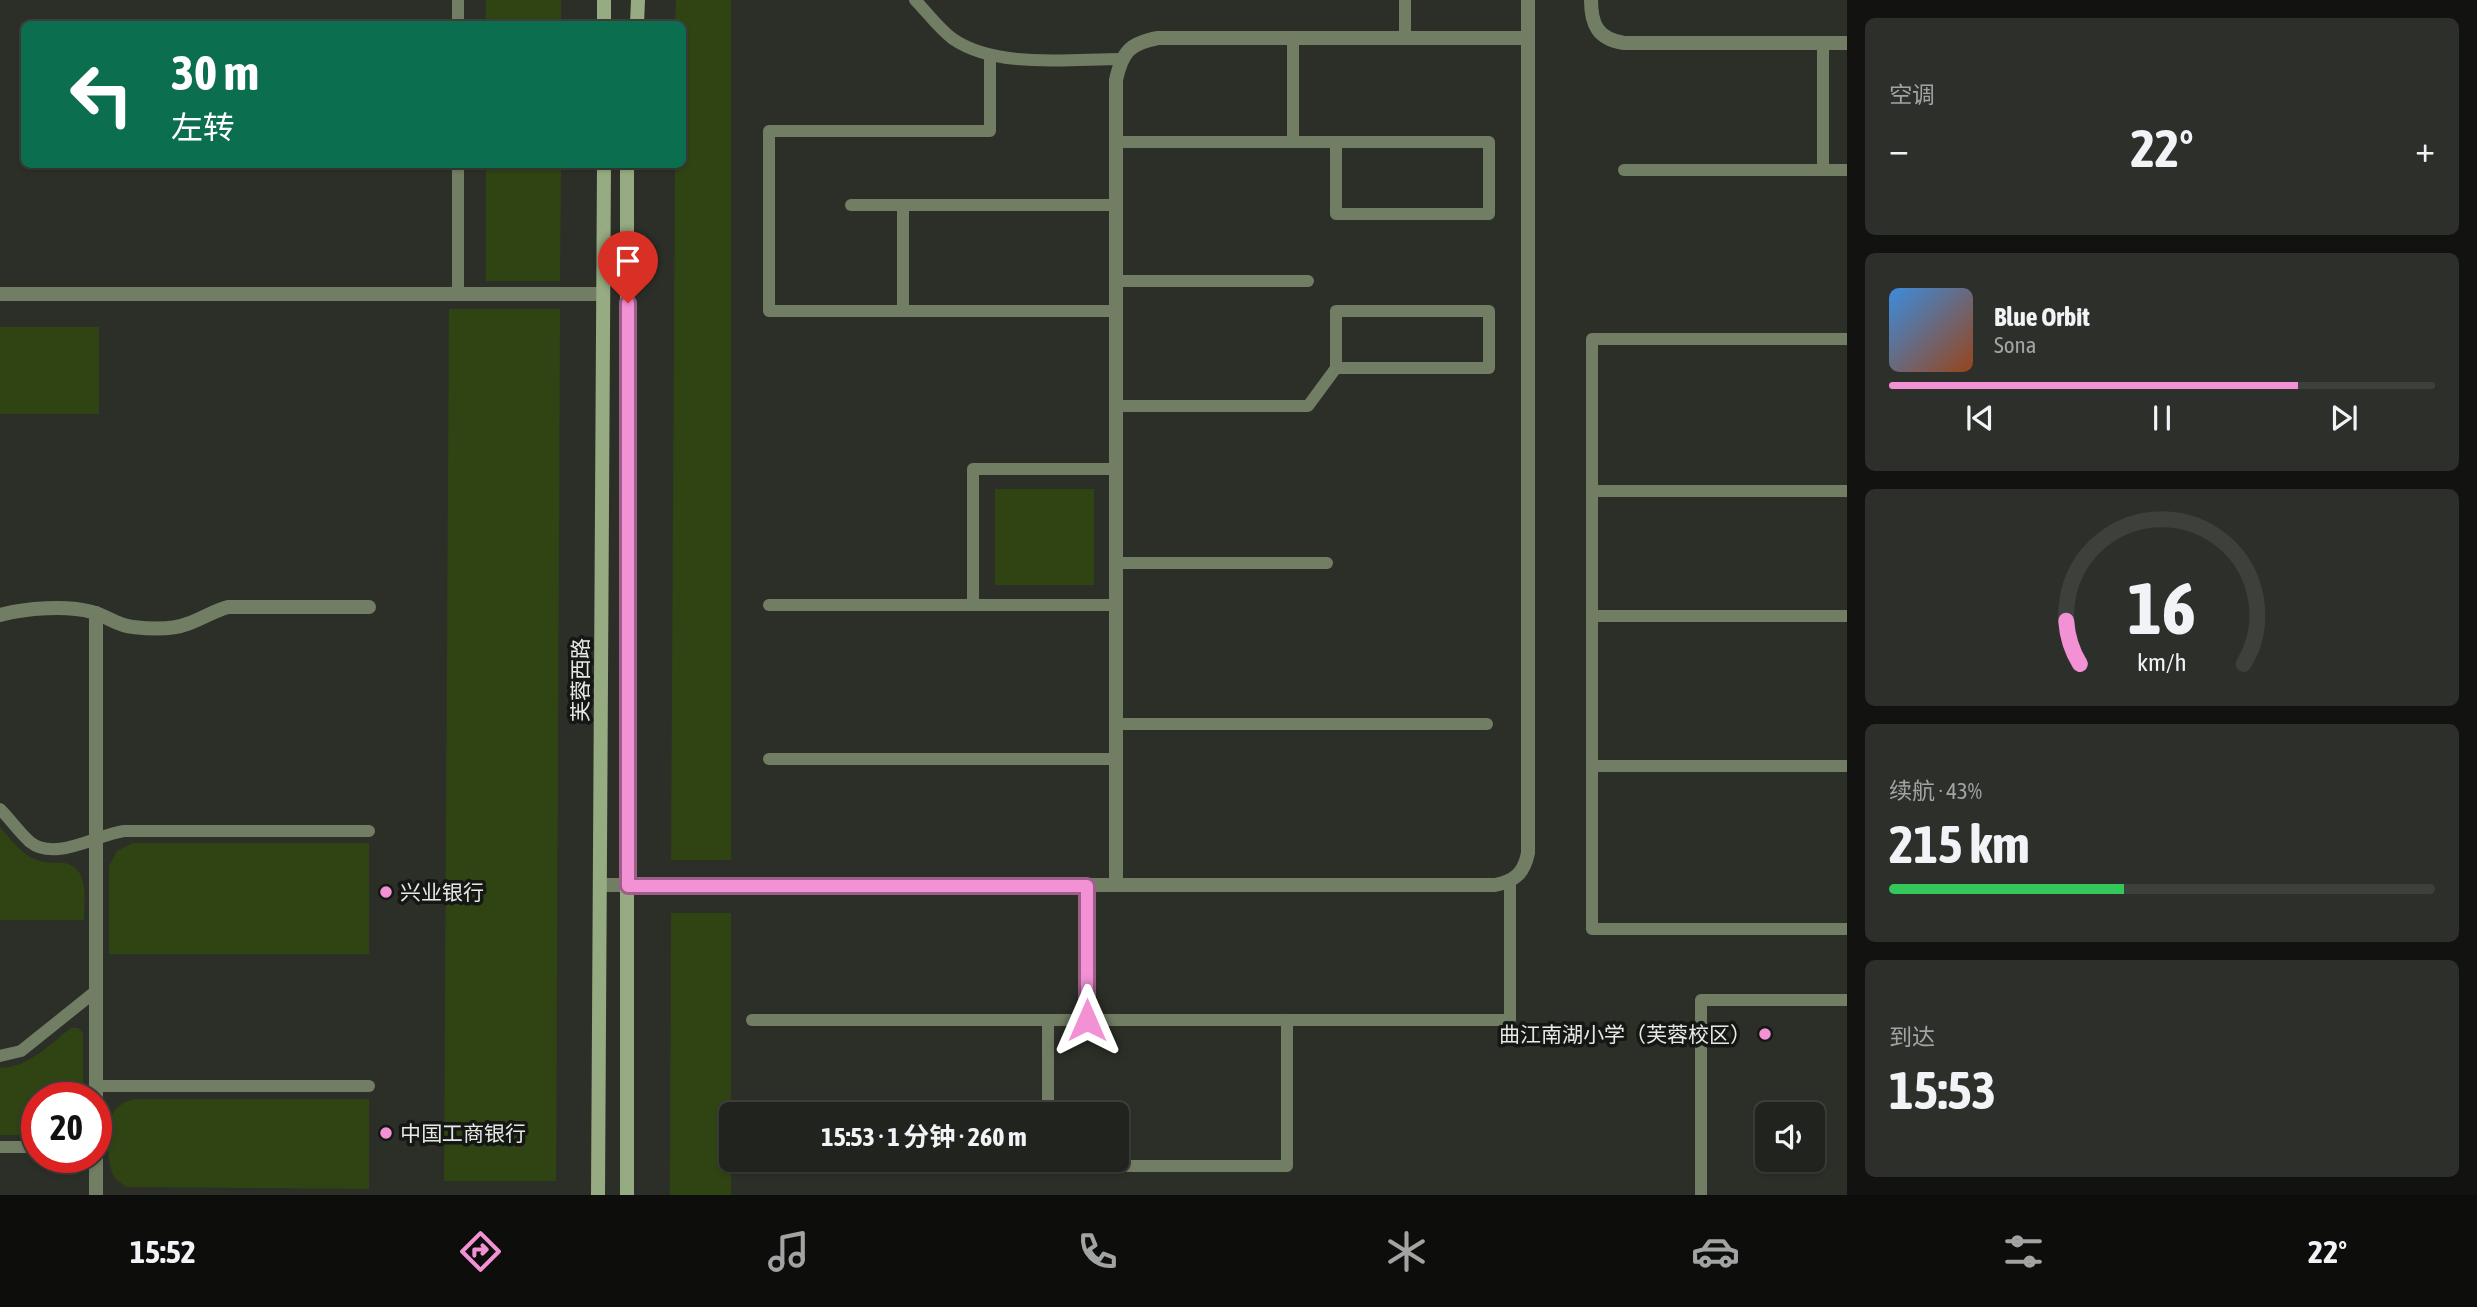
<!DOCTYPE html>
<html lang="zh">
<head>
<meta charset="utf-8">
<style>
	:root { --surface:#21231e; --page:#2d2f2b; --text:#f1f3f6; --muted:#a2a4a4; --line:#3e403c; --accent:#f391d5 }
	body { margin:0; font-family:"Asap Condensed","Noto Sans SC",sans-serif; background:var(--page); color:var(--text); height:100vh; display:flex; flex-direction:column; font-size:26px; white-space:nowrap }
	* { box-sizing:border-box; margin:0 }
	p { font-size:23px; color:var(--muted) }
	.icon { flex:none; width:38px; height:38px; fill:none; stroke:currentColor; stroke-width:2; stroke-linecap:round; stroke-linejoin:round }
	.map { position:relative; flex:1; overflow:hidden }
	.sheet { display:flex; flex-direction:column; gap:18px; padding:18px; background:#121310; width:630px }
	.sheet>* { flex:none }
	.banner { position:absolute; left:21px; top:21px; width:665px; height:147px; border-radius:10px; box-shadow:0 2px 5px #0004,0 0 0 2px var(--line); background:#0b6e4f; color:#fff; overflow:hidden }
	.tools { position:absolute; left:1755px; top:1102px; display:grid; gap:14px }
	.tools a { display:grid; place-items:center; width:70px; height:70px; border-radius:10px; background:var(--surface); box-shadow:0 2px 5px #0004,0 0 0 2px var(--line); font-size:35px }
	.speed { position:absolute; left:21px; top:1082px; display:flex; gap:14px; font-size:35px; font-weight:700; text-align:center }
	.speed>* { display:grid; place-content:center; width:91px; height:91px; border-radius:50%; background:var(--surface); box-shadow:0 2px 5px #0004,0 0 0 2px var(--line); line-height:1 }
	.speed .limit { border:10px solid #d22; background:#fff; color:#111 }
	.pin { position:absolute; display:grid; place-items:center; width:60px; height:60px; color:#fff; margin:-72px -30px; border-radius:50% 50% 50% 0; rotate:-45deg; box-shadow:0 0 7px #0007 }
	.pin .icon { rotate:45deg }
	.me { position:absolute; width:77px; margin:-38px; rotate:0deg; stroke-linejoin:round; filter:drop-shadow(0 0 5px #0008) }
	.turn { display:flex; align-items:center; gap:24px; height:147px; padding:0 35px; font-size:32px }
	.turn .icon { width:91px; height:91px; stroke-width:2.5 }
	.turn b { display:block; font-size:49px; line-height:60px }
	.big { font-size:52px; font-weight:700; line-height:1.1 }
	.sheet .tile { flex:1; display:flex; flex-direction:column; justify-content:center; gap:10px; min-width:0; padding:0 24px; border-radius:10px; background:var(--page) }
	.sheet .dial { align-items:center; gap:0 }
	.dial svg { height:182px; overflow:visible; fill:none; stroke:var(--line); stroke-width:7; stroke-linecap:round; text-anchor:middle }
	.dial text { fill:var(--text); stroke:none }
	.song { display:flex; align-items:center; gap:21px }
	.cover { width:84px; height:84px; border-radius:10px; background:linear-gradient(135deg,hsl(210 70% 55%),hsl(20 70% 35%)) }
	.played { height:7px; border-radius:4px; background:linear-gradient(90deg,var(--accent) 75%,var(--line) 75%) }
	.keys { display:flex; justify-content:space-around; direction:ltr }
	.heat { display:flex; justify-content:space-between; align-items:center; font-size:38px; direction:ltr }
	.charge { height:10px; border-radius:5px; background:linear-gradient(90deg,#34c759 43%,var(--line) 0) }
	.trip { position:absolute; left:719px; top:1102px; width:410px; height:70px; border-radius:10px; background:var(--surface); box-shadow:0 2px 5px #0004,0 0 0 2px var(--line); font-weight:700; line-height:70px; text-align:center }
	.dock { display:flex; height:112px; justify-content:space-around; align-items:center; background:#0d0e0c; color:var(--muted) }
	.dock .icon { width:49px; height:49px }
	.dock .on { color:var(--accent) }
	.dock b { font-size:32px; color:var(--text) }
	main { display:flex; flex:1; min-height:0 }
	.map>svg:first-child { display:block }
	.green { fill:#2f4412 }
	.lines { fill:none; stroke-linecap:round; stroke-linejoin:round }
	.lane { stroke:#717e64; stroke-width:12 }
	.street { stroke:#717e64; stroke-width:14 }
	.secondary { stroke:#96ab81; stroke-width:14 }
	.route-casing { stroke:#9e5e8a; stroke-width:18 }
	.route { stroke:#f391d5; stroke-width:12 }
	.poi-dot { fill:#f391d5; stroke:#151714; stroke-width:2.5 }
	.labels { text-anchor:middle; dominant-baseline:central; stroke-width:7; stroke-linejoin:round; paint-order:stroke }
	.street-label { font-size:21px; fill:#e6e8e4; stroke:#151714 }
	.poi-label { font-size:21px; fill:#e6e8e4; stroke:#151714; text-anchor:start }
</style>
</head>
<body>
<main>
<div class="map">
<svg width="1847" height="1195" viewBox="0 0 1847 1195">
	<rect width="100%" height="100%" fill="#2c2f28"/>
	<!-- green -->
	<g class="green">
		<rect x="486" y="0" width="75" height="24"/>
		<polygon points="676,0 731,0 731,860 671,860 675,165 682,164 682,24 675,24"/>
		<polygon points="486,165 561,165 560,281 486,281"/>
		<polygon points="449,309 560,309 556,1181 444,1181"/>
		<rect x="0" y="327" width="99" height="87"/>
		<rect x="995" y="489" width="99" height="96"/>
		<path d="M0,827C11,840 21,854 37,860C46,864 55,862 64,863C90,867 84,902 84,920H0Z"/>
		<polygon points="133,843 369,843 369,954 109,954 109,866 117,851"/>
		<polygon points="671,913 731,913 731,1195 670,1195"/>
		<path d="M71,1028H78L83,1033V1097H37V1135H0V1068C29,1067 49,1045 71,1028Z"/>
		<path d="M134,1099H369V1189L127,1187C122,1184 117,1181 114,1176C106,1164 106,1121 115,1110C120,1104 127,1101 134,1099Z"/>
	</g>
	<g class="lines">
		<!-- lane -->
		<g class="lane">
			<polyline points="458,0 458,24"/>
			<path d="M915,0C927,12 939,29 953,39C997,69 1069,59 1121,59"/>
			<polyline points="1405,0 1405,38"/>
			<polyline points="1293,38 1293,142"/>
			<polyline points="1823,43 1823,170"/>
			<polyline points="990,55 990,131 769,131 769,311 1116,311"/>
			<path d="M1116,142C1240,142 1365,142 1489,142V214H1336V142"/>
			<polyline points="458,164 458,294"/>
			<polyline points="1624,170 1847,170"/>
			<polyline points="851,205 1116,205"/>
			<polyline points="903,205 903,311"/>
			<polyline points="1116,281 1308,281"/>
			<rect x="1336" y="311" width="153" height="57"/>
			<polyline points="1847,339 1592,339 1592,929 1847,929"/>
			<polyline points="1116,406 1308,406 1336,368"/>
			<polyline points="1592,491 1847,491"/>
			<polyline points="1116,563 1327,563"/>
			<polyline points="769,605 1116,605"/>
			<polyline points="973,605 973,469 1116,469"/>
			<polyline points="1592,616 1847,616"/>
			<polyline points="1116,724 1487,724"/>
			<polyline points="769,759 1116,759"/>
			<polyline points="1592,766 1847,766"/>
			<path d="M0,809C10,819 19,832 30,842C55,862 96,835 124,831H369"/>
			<polyline points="1088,885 1088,1020 1510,1020 1510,882"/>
			<polyline points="752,1020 1088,1020"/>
			<polyline points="1048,1020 1048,1115"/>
			<polyline points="0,1056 21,1051 96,991"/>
			<polyline points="96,1086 369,1086"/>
			<polyline points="0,1147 37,1147"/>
			<polyline points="752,1166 1287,1166 1287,1020"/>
			<polyline points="1701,1195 1701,1000 1847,1000"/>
		</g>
		<!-- street -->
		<g class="street">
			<path d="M1591,0C1591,25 1598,39 1624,43H1847"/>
			<polyline points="0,294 603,294"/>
			<polyline points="96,613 96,1195"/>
			<path d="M0,615C26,608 67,605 92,612C107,616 118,626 133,627C150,629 172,630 187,624C202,619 213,611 228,607H369"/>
			<path d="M600,885H1495C1515,881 1524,873 1528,853V0"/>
			<path d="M1116,885V80C1122,52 1130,43 1158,38H1528"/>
		</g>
		<!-- secondary -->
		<g class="secondary">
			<polyline points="604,24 604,0"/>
			<polyline points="637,24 638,0"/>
			<polyline points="598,1195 604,164"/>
			<polyline points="627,1195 627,164"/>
		</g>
	</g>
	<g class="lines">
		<defs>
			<polyline id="route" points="628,303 628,886 1087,886 1087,1020"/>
		</defs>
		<!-- route casing -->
		<use href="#route" class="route-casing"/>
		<!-- route -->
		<use href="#route" class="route"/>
	</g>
	<!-- markers -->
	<g class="poi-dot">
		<circle cx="386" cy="892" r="7"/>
		<circle cx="1765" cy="1034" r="7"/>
		<circle cx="386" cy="1133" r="7"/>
	</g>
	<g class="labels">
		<!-- street labels -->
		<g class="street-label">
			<text transform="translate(580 680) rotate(-90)">芙蓉西路</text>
		</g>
		<!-- poi labels -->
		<g class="poi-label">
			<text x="400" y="892">兴业银行</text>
			<text x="1751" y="1034" text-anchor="end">曲江南湖小学（芙蓉校区）</text>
			<text x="400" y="1133">中国工商银行</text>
		</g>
	</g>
</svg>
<div class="tools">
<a><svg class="icon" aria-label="sound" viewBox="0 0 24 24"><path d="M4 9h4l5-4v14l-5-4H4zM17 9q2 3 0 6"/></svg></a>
</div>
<div class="speed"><div class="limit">20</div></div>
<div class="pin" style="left:628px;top:303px;background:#d93025"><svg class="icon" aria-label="arrive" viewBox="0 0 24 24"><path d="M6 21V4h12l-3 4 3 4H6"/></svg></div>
<svg class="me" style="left:1087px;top:1020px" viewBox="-20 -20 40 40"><path d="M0-17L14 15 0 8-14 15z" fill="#f391d5" stroke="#fff" stroke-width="4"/></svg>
<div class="trip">15:53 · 1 分钟 · 260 m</div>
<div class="banner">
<div class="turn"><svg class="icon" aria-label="left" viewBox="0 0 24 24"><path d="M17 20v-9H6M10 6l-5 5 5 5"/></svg><div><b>30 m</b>左转</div></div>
</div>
</div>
<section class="sheet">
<div class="tile"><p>空调</p>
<div class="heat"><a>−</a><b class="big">22°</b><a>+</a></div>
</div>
<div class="tile">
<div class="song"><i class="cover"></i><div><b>Blue Orbit</b><p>Sona</p></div></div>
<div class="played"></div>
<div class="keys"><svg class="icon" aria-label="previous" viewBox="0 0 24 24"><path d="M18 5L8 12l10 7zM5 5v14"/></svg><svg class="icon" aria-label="pause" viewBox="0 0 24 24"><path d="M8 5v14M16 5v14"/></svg><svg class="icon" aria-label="next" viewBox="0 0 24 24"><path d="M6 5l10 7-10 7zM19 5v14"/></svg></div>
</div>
<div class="tile dial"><svg viewBox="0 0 100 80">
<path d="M14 69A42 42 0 1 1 86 69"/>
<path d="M14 69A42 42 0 0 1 8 50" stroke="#f391d5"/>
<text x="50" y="56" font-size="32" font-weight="700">16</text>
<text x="50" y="72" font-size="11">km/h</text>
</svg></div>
<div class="tile"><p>续航 · 43%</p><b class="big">215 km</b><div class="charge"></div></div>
<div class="tile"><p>到达</p><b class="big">15:53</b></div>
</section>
</main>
<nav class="dock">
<b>15:52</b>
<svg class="icon on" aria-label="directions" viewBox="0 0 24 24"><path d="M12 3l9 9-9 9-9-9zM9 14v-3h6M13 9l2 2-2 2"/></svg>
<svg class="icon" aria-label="music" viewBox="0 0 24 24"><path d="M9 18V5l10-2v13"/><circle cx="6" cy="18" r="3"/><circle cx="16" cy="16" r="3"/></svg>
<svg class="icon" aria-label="phone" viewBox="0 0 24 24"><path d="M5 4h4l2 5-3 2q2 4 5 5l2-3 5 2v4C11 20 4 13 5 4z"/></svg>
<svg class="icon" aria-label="climate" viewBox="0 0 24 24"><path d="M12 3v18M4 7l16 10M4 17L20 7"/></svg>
<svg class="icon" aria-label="car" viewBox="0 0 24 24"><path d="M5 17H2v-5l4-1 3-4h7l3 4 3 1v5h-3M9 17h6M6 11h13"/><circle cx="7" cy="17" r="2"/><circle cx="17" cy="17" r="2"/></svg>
<svg class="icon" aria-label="filters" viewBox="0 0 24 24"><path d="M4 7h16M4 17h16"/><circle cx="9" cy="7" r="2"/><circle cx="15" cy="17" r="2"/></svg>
<b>22°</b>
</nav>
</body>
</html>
